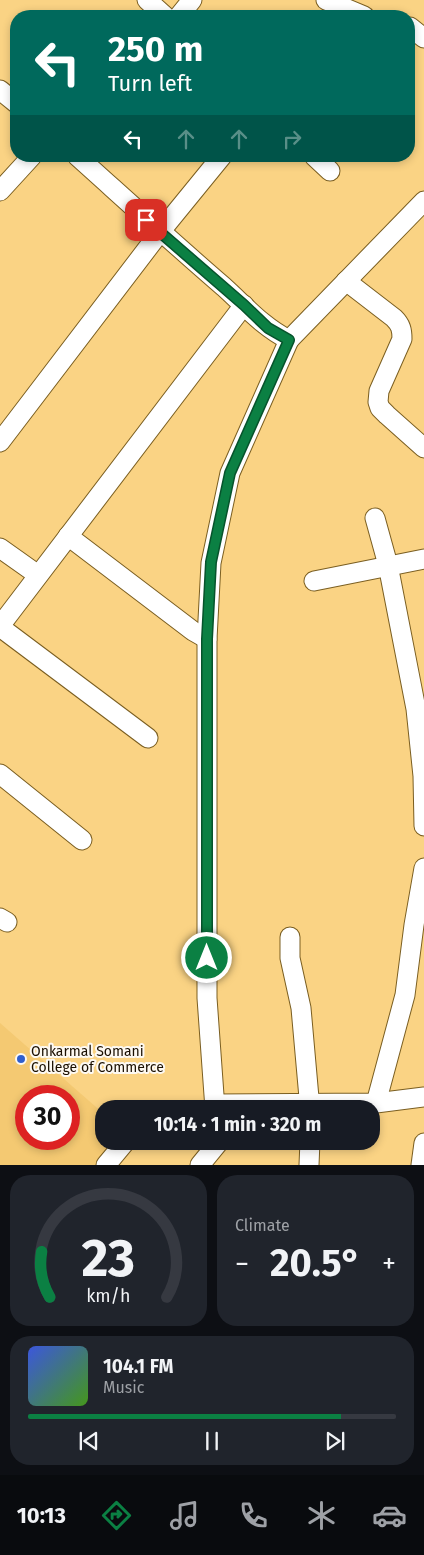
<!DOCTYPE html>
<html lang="en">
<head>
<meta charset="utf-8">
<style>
	:root { --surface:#171b24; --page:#20242c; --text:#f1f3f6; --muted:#9ea1a6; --line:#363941; --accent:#0b8043 }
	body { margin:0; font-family:"Fira Sans",sans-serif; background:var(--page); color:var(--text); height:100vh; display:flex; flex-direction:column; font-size:19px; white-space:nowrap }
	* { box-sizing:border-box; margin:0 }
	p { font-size:16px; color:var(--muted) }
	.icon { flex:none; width:28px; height:28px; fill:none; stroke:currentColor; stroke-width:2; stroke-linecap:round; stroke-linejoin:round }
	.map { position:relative; height:1165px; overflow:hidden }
	.details { display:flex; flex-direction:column; gap:10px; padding:10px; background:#0d0f14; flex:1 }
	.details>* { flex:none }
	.guide { position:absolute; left:10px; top:10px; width:405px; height:152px; border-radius:20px; box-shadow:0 2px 8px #0003; background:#00695c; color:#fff; overflow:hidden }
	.speed { position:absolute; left:15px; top:1085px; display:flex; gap:10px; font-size:25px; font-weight:700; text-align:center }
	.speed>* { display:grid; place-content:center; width:65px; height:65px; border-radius:50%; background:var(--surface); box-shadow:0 2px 8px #0003; line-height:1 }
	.speed .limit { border:8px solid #d22; background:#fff; color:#111 }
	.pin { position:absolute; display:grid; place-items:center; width:42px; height:42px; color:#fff; margin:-21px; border-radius:10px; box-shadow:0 2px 8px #0006 }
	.me { position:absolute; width:55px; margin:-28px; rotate:0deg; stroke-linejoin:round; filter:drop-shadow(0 0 4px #0008) }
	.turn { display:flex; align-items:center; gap:18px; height:105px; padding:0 15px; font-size:22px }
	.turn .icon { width:65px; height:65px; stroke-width:2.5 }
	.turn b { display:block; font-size:35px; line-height:42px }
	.lanes { display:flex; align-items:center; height:48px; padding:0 15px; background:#0003; justify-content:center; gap:25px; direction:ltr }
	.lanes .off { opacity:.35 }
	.big { font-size:38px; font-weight:700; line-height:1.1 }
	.details .widget { flex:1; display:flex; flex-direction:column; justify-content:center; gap:8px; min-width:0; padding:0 18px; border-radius:20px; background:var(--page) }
	.details .dial { align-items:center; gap:0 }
	.dial svg { height:130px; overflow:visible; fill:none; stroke:var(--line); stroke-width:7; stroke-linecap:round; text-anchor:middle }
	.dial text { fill:var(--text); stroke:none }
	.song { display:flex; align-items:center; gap:15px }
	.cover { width:60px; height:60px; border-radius:8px; background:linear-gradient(135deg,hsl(230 70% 55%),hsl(100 70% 35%)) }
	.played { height:5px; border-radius:2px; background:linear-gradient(90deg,var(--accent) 85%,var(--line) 85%) }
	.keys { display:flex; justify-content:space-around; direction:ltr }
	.heat { display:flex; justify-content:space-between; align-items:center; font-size:28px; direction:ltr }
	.details .tiles { flex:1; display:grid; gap:10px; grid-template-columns:1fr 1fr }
	.widget:last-child { grid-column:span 2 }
	.trip { position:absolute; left:95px; top:1100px; width:285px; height:50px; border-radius:20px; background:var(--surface); box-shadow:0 2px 8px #0003; font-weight:700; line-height:50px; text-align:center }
	.dock { display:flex; height:80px; justify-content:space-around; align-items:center; background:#090b0e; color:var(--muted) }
	.dock .icon { width:35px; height:35px }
	.dock .on { color:var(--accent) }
	.dock b { font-size:22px; color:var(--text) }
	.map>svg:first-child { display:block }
	.built { fill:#f4c972; fill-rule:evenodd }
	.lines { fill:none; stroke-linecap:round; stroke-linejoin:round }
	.minor-casing { stroke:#7a5e21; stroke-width:21 }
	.minor { stroke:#fff; stroke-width:19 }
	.route-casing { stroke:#07532c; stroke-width:12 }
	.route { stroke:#0b8043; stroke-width:9 }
	.poi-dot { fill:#305fce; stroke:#fdf9f2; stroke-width:2 }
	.labels { text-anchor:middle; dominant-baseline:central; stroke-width:4; stroke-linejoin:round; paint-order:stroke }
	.poi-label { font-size:14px; fill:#1a0f00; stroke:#fdf9f2; text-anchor:start }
</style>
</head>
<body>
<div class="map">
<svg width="424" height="1165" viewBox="0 0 424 1165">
	<rect width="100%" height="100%" fill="#fad384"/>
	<!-- built -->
	<path class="built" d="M0,1023L104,1114V1141H123L104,1165H0ZM26,1096H69V1139H26Z"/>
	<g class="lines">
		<defs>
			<g id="minor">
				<polyline points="147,0 165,16"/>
				<polyline points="326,0 364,16"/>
				<polyline points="179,16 192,0"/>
				<polyline points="410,27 424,38"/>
				<polyline points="0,90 16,103"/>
				<path d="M77,156C126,200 174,244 224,287C245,306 263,327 289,340L230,473L211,563L207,639V998L215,1109"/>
				<polyline points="314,156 330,171"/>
				<polyline points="0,191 32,156"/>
				<path d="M346,281L394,318C401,325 402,330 402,339L379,391L378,402L380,408L387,415L424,448"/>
				<polyline points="289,340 424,201"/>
				<polyline points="0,442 160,232 222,156"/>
				<polyline points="375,518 388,565 416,709 423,776 424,826"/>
				<polyline points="68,536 193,631 207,639"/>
				<polyline points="0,548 38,575"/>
				<polyline points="314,581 424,559"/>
				<polyline points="0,626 244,305"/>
				<polyline points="0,627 148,738"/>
				<polyline points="0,774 82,840"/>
				<polyline points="0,918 7,922"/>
				<polyline points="290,937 290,958 301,1008 310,1109"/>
				<polyline points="376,1103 405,995 414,925 424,868"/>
				<polyline points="215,1104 376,1103 424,1097"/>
				<polyline points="106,1165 126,1141"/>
				<polyline points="200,1165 218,1143"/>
				<polyline points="309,1165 310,1141"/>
				<polyline points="421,1165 424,1143"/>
			</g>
		</defs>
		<!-- minor casing -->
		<use href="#minor" class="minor-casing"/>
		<!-- minor -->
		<use href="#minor" class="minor"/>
	</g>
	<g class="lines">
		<defs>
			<polyline id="route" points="146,220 244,305 268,328 289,340 230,473 211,562 207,639 207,958"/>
		</defs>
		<!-- route casing -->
		<use href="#route" class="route-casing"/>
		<!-- route -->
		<use href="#route" class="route"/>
	</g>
	<!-- markers -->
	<circle class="poi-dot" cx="21" cy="1059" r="5"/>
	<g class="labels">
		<!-- poi labels -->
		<g class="poi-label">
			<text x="31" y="1051">Onkarmal Somani<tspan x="31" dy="16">College of Commerce</tspan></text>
		</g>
	</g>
</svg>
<div class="speed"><div class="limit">30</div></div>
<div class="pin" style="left:146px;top:220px;background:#d93025"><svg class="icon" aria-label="arrive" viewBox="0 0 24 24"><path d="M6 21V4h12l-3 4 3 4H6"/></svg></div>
<svg class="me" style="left:207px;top:958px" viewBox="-20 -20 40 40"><circle r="17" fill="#0b8043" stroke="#fff" stroke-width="3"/><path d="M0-11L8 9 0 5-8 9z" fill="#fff"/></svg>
<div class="trip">10:14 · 1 min · 320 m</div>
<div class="guide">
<div class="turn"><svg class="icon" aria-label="left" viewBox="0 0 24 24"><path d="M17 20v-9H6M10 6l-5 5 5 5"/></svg><div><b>250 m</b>Turn left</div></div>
<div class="lanes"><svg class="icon" aria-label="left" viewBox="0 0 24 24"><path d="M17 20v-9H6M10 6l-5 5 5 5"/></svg><svg class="icon off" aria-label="ahead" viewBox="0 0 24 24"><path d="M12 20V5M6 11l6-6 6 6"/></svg><svg class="icon off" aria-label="ahead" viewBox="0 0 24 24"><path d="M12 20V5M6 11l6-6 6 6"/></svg><svg class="icon off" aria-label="right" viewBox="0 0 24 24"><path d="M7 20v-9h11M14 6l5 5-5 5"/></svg></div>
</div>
</div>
<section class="details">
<div class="tiles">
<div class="widget dial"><svg viewBox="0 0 100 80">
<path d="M14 69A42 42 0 1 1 86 69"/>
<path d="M14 69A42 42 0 0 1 9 41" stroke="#0b8043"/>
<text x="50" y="56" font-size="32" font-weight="700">23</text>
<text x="50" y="72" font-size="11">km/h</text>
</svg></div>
<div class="widget"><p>Climate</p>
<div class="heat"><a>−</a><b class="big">20.5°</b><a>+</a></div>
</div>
<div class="widget">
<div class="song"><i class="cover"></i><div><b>104.1 FM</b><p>Music</p></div></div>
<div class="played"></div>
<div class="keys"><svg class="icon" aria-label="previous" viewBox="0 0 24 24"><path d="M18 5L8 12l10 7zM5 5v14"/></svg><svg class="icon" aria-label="pause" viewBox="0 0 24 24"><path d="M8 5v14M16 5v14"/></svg><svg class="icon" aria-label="next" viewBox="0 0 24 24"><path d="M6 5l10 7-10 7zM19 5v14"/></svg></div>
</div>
</div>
</section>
<nav class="dock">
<b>10:13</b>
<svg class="icon on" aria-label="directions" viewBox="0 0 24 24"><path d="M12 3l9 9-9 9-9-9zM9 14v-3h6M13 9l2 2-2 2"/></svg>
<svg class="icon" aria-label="music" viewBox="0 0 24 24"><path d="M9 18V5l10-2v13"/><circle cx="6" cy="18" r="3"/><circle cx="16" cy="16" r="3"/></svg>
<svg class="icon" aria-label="phone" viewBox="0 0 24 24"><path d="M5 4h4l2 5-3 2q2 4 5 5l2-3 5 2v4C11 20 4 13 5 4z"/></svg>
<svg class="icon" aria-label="climate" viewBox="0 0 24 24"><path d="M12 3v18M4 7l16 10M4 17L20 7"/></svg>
<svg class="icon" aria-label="car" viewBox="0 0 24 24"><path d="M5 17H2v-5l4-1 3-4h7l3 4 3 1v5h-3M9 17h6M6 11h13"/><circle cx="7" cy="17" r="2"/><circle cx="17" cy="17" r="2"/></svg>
</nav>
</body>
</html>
